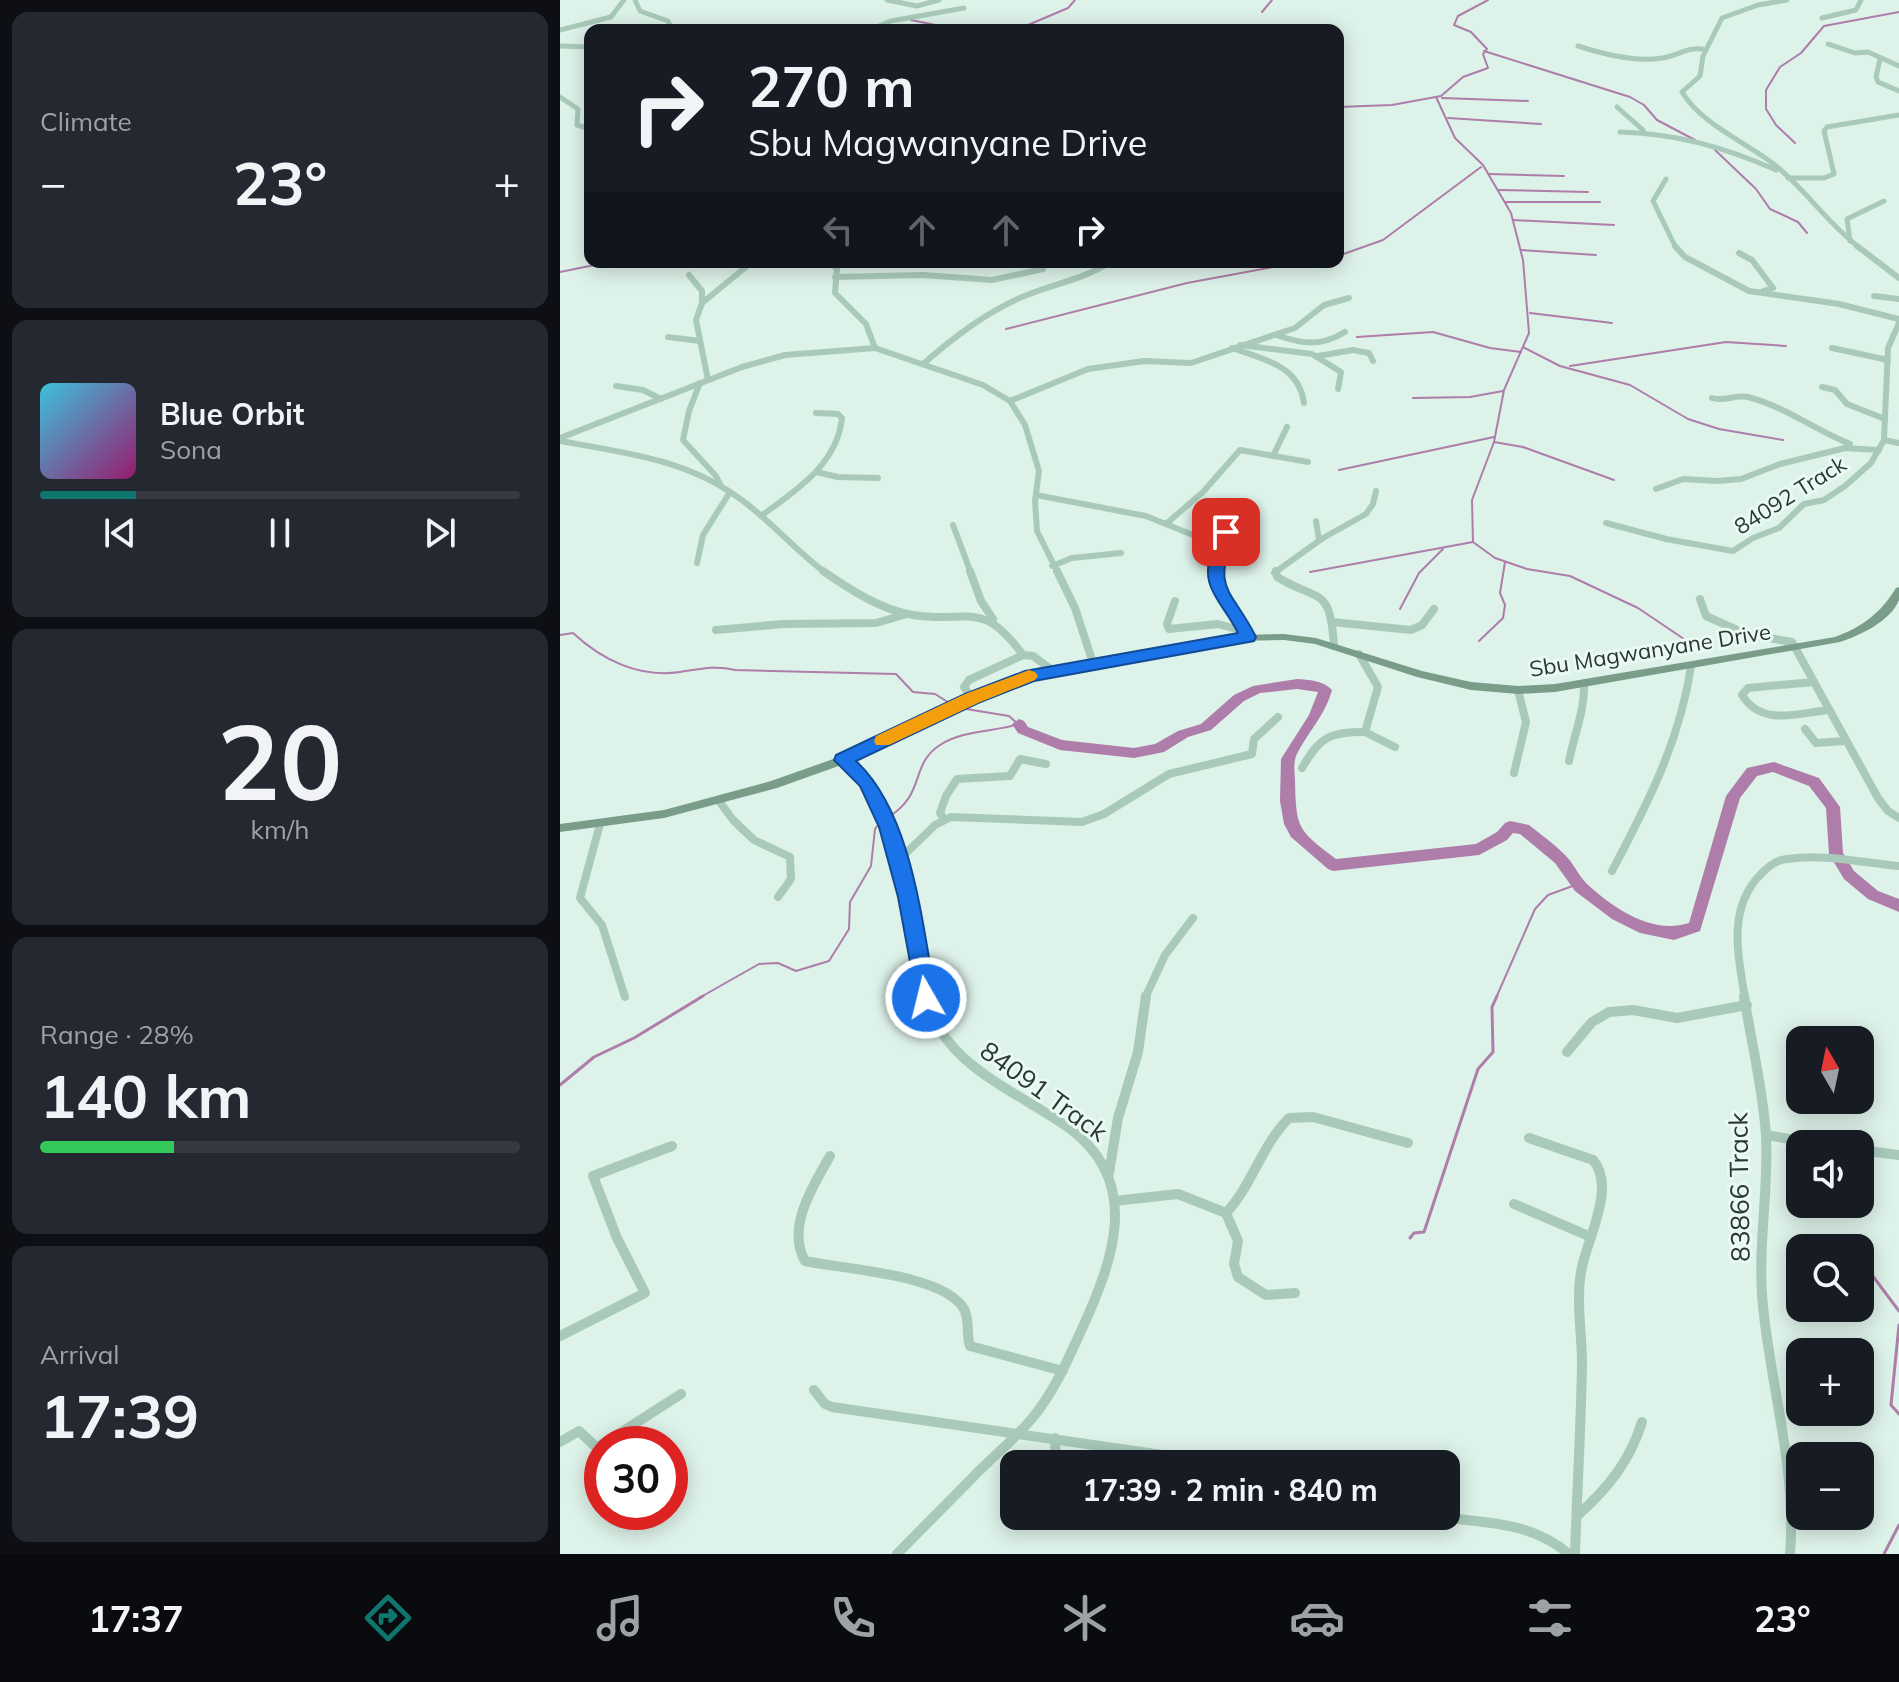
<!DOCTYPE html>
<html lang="en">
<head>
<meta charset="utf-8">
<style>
	:root { --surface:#171b24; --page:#242831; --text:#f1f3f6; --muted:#9ea1a6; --line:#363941; --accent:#0f766e }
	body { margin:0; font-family:Mulish,sans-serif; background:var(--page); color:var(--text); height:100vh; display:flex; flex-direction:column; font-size:30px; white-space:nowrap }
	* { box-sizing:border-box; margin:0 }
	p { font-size:26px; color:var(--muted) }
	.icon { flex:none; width:44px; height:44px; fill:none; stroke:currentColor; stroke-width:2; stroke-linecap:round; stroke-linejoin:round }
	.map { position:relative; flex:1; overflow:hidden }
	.side { display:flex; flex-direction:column; gap:12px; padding:12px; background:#0d0f14; width:560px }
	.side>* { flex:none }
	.banner { position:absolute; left:24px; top:24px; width:760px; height:244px; border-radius:16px; box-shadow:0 4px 20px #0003; background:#171b24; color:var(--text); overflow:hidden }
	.needle { width:52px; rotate:351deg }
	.buttons { position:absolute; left:1226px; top:1026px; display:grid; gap:16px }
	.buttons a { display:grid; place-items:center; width:88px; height:88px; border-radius:16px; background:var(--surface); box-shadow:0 4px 20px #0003; font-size:40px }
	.speed { position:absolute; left:24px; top:1426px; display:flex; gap:16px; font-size:40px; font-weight:700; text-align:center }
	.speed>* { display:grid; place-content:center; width:104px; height:104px; border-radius:50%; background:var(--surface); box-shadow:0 4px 20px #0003; line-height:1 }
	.speed .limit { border:12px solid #d22; background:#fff; color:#111 }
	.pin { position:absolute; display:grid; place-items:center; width:68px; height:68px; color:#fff; margin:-34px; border-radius:16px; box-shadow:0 4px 12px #0006 }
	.me { position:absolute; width:88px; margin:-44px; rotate:352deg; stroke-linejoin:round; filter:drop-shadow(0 0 6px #0008) }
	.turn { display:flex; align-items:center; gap:28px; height:168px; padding:0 32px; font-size:36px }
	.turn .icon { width:104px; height:104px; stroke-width:2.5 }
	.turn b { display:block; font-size:56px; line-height:68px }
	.lanes { display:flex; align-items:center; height:76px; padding:0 32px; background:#0003; justify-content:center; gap:40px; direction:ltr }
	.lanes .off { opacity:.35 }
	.big { font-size:60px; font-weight:700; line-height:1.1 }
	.side .widget { flex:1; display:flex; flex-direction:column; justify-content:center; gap:12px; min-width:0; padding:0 28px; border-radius:16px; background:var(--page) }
	.side .dial { align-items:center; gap:0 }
	.dial b { font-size:104px; line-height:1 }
	.song { display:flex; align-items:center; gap:24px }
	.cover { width:96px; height:96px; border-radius:12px; background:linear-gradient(135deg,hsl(190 70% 55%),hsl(320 70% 35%)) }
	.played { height:8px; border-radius:4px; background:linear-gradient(90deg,var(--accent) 20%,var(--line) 20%) }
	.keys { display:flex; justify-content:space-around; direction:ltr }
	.heat { display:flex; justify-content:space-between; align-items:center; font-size:44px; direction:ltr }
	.charge { height:12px; border-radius:6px; background:linear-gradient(90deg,#34c759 28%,var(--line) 0) }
	.trip { position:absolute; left:440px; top:1450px; width:460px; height:80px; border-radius:16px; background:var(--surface); box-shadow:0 4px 20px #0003; font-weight:700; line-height:80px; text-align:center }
	.tab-bar { display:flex; height:128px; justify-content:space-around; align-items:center; background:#090b0e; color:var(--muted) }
	.tab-bar .icon { width:56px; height:56px }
	.tab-bar .current { color:var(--accent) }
	.tab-bar b { font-size:36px; color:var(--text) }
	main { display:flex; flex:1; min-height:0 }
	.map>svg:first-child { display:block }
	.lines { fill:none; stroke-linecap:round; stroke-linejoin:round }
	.stream-far1 { stroke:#ae7da9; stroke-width:2 }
	.stream { stroke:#ae7da9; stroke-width:3 }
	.river { fill:#ae7da9; fill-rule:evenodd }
	.minor-far3 { stroke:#a9caba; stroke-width:5 }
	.minor-far2 { stroke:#a9caba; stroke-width:6 }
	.minor-far1 { stroke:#a9caba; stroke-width:8 }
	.minor { stroke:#a9caba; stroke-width:10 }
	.secondary { fill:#7a9d8a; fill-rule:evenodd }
	.route { fill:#1a73e8; stroke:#114b97; stroke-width:2 }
	.slow { fill:#f59e0b }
	.labels { text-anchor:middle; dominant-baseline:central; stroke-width:6; stroke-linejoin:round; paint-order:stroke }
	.street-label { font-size:22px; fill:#29372e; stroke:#e9f9f3 }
	.near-street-label { font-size:26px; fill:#29372e; stroke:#e9f9f3 }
</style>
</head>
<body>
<main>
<section class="side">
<div class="widget"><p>Climate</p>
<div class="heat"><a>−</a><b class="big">23°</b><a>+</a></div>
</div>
<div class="widget">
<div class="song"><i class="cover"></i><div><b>Blue Orbit</b><p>Sona</p></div></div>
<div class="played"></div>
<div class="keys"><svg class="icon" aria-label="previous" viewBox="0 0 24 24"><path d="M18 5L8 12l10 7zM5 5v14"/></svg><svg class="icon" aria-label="pause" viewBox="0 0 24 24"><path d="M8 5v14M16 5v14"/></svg><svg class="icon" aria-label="next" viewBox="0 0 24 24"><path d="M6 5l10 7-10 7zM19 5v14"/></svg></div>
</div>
<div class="widget dial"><b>20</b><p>km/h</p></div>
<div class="widget"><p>Range · 28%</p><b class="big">140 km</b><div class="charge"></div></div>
<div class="widget"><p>Arrival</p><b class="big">17:39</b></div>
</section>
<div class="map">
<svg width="1339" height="1554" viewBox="0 0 1339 1554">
	<rect width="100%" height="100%" fill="#ddf2e9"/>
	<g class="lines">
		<!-- stream-far1 -->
		<g class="stream-far1">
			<polyline points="702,12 712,0"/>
			<polyline points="351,20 400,30"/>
			<polyline points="456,30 508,8 515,0"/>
			<polyline points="924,51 1070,97 1084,105 1097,120 1135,140"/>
			<polyline points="876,97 895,138 923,165 951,213 963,260 969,333 944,390 934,442 912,500 913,542 935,558 967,569 1010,576 1078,608 1124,639"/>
			<polyline points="882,98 968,101"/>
			<polyline points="778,107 832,105 881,96 903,77 928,68 923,54 927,49 911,32 894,25 898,16 928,0"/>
			<polyline points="888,118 981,124"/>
			<polyline points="1235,143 1216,125 1206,109 1206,90 1220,67 1241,53 1264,26 1339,12"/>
			<polyline points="1155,150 1196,189 1210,209 1238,222 1247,233"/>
			<polyline points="929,174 1004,176"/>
			<polyline points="938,190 1028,192"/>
			<polyline points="945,202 1040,202"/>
			<polyline points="953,220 1054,225"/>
			<polyline points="961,250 1036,255"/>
			<polyline points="778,256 823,240 921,167"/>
			<polyline points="0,272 49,262"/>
			<polyline points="970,313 1052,323"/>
			<polyline points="446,329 627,283 740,262"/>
			<polyline points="797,337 873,332 930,348 961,352"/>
			<polyline points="963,347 1000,366 1070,385 1128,419 1159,429 1223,440"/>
			<polyline points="1010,366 1166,342 1226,346"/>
			<polyline points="853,398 910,397 943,391"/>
			<polyline points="934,442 963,447 1054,480"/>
			<polyline points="779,470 934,437"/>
			<polyline points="750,572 913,542"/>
			<polyline points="840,609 859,573 883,549"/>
			<path d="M0,635L13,633C42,660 79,678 120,672C140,669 155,665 175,670L336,674L353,692L375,694L391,704"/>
			<polyline points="919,641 943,618 945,605 940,593 945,562"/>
			<polyline points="400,708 449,716 458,724"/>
			<path d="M327,818C367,794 349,765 380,745C403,730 434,732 459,724"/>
			<polyline points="139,998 199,964 218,963 236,971 269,961 289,929 290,902 311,866 315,829 321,821"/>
			<polyline points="936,998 975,909 988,895 1018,884"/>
		</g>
		<!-- stream -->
		<g class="stream">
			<polyline points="0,1085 34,1057 74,1038 143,996"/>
			<polyline points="850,1238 854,1233 864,1232 918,1069 933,1052 932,1007 937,996"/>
			<polyline points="1300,1259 1339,1311"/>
			<polyline points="1339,1325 1331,1405 1339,1414"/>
			<polyline points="1324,1554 1339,1525"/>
		</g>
		<!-- river -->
		<path class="river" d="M737,679C749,680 763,680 772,690C765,716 747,733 736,756C733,765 735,773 735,781C736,829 738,830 776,859L916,844L937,832L945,823L950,821L969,825C980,834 993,843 1004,854C1013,862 1018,875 1027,884C1053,908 1092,935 1129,923L1166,796L1187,768L1214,762L1259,778L1280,807L1283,853L1294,871L1318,891L1339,899V912L1308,899L1284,879L1269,854L1266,808L1249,786L1213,772L1197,776L1180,798L1140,931L1114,940L1080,933L1052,919L1015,891L995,863L960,834L953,833L947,840L919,855L773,871L768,869L731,837L724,824L720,801L721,759L749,715L758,692L737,689L700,693L684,701L651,730L628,737L604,752L574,758L500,750L458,733L452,724L459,719L464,721L468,727L502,740L574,748L595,744L618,731L641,724L674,695L693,686Z"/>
		<!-- minor-far3 -->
		<g class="minor-far3">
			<polyline points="75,0 80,11 108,21 112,30"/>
			<polyline points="327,0 357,6 379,0"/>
			<path d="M1227,0L1198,5L1162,18L1143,56L1140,76L1122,92C1142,125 1186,142 1215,165C1246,190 1268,224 1300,248"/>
			<polyline points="1262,18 1296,10 1301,0"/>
			<polyline points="0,30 51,17 64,0"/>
			<polyline points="309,30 331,21 404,8"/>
			<polyline points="1268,44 1295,53 1308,52 1339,66"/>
			<polyline points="0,46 30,47"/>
			<path d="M1018,46C1043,54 1076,63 1102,58C1119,56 1128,45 1146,50"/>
			<polyline points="1320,59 1316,77 1318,82 1339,91"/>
			<polyline points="0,97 18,109 17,125 30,129"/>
			<polyline points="1057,107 1083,130"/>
			<path d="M1060,132C1114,133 1167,148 1216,170"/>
			<polyline points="1228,178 1264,178 1274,174 1264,131 1267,127 1339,115"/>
			<polyline points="1106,179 1093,201 1116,248"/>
			<polyline points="1290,241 1287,219 1324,201"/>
		</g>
		<!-- minor-far2 -->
		<g class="minor-far2">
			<polyline points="1115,246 1125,257 1189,291 1279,304 1339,319"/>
			<polyline points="1297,246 1339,278"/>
			<polyline points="1179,253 1192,260 1213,288 1203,291"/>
			<polyline points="271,262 277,269 275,293 306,324 315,348"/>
			<polyline points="129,275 142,291 142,303 136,320 148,380"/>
			<polyline points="275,277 363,275 432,280 483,269"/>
			<polyline points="1314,296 1339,299"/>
			<polyline points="142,303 192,262"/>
			<polyline points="1339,323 1328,348 1324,440 1339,443"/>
			<path d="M716,335C742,344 761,347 785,332"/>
			<polyline points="108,337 140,341"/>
			<polyline points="680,345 752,354 781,372 778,389"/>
			<path d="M672,348C703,359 739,365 744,403"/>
			<polyline points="1272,348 1328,360"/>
			<polyline points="758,356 793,350 809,353 813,361"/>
			<path d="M363,364C393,338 425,313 462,297C492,284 523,280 550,262"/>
			<polyline points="140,383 129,411 123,440 156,476 161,486"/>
			<polyline points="56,386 83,390 101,399"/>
			<polyline points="1262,387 1275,390 1287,404 1325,419"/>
			<path d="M1152,398C1165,402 1176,394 1188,397C1226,407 1255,430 1290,444"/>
			<polyline points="450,401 528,369 584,361 631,363 735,328 764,305 789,298"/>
			<polyline points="0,438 182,367 225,355 315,348 423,385 450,401 465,425 479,471 475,501 477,531 498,573"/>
			<path d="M0,441C61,452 124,459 176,496C209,518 234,550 266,573"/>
			<polyline points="713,456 727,427"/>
			<polyline points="256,472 278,477 318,478"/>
			<polyline points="1096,489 1123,479 1157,481 1181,479 1220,464 1285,448 1319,450"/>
			<polyline points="476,495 586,516 660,546"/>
			<path d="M201,516C236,490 277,465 282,418L278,414L256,413"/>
			<polyline points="756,521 759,540"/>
			<polyline points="607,523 643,492 680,450 748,462"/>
			<polyline points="1046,523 1106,539 1173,551 1193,538 1219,528 1244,504 1264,500 1285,486 1311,463 1324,440"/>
			<polyline points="393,525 411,573"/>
			<polyline points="137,563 143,535 170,492"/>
			<polyline points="492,566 512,558 561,553"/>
			<polyline points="657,573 666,532"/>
			<polyline points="714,573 763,538 806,514 813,504 816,491"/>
		</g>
		<!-- minor-far1 -->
		<g class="minor-far1">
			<path d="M263,571C289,589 321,610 353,615C410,624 421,598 463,655L473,656L492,670"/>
			<polyline points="410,571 421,601 433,619"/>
			<polyline points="497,571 515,608 533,663"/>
			<polyline points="657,571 664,598 688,637"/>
			<path d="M716,571L717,577C760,603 770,585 774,646"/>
			<polyline points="1140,599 1146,616 1186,634 1232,642 1318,798 1328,811 1339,818"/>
			<polyline points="615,601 607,624 609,629 658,624 684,631"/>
			<polyline points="772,622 851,630 862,625 874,609"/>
			<polyline points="156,630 223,624 316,623 347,614"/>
			<polyline points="799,654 818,687 805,732 835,747"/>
			<path d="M1254,682L1188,688L1182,695C1202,727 1237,713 1269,710"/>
			<polyline points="412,698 404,687 409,680 463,655"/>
			<polyline points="1245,729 1256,743 1286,741"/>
			<path d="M283,760C348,824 348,914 366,998"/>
			<path d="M1009,761C1014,735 1025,710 1024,684"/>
			<path d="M742,768C760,737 769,732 805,732"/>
			<polyline points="954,773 966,722 958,690"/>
			<polyline points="159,801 173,820 194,840 230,857 231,879 218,897"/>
			<polyline points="384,819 380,813 386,796 397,779 450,776 460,759 486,764"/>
			<polyline points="40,824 20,898 42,925 65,997"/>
			<polyline points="339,860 375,825 391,817 522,822 544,814 609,774 692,754 694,739 718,717"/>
			<path d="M1052,871C1087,805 1120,741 1131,666"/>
			<polyline points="585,998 605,955 633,918"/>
			<path d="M1185,998C1178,955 1167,908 1201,874C1209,866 1216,860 1227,859C1262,853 1304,863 1339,866"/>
		</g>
		<!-- minor -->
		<g class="minor">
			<path d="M1184,996C1191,1041 1203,1089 1206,1135C1209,1191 1197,1248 1203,1306C1211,1389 1237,1470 1230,1554"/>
			<polyline points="1007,1052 1032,1022 1049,1012 1073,1010 1117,1018 1187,1005"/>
			<polyline points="1206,1135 1261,1144"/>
			<path d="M969,1138L1033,1160C1057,1188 1026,1240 1021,1272C1016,1302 1022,1333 1022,1364C1021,1427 1017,1491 1015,1554"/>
			<polyline points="1300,1150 1339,1155"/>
			<path d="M270,1156C253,1186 226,1227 245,1261C282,1269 384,1274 404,1309C410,1319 406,1335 410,1346L503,1371"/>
			<polyline points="549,1173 558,1118 578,1052 586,996"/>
			<path d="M554,1201L618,1194L666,1213C693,1184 701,1146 729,1118L753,1117L848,1143"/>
			<polyline points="954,1204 1031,1237"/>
			<polyline points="666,1213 678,1241 674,1264 678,1277 706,1295 735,1293"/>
			<polyline points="0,1336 85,1293 57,1238 33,1176 112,1146"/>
			<polyline points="254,1390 265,1404 272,1407 644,1461"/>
			<polyline points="495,1438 496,1464"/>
			<polyline points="0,1442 19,1431 37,1448 42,1444"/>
			<polyline points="43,1444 121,1394"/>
			<path d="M1018,1515C1048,1488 1070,1461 1082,1422"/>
			<polyline points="531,1516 544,1519"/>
			<path d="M872,1516C922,1523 968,1520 1009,1554"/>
			<path d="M337,1554C364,1527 391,1499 418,1472C437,1453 458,1436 474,1416C495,1390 507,1361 521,1331C553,1261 583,1182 509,1128C456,1090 383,1066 365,996"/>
		</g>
		<!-- secondary -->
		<path class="secondary" d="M1339,587C1339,589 1339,599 1339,600C1331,621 1299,636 1280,642L995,692L958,694L911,690L857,677L755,644L724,640L678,641L473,678L416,701L287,763L217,788L104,818L0,832V824L104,810L211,781L279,757L408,695L471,671L678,635L724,634L756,638L862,671L911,682L958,686L995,684L1275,637C1302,627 1321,613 1336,588Z"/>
	</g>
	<!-- route -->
	<path class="route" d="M666,528L674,532C652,593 671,587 696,637L694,641L474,681L418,703L296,761C353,814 362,925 376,998L373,1005L366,1007L358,1005L338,897L319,827L300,786L274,760L276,755L405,694L465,671L678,633C662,600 637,588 653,547C656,538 657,531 666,528Z"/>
	<!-- slow -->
	<polygon class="slow" points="469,670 475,672 478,676 475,680 418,703 329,745 316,745 314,741 316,736 405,694"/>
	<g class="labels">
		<!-- street labels -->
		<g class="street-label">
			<text transform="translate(1230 495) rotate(-32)">84092 Track</text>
			<text transform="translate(1090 650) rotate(-9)">Sbu Magwanyane Drive</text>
		</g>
		<!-- near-street labels -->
		<g class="near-street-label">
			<text transform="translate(484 1091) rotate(36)">84091 Track</text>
			<text transform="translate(1179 1187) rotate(-91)">83866 Track</text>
		</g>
	</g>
</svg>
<div class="buttons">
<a><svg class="needle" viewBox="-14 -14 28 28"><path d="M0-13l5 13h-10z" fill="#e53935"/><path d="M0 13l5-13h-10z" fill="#9ea1a6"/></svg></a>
<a><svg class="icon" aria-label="sound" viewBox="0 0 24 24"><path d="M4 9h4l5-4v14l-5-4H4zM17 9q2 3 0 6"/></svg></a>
<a><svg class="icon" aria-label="search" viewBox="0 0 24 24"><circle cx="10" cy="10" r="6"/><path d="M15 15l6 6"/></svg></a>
<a>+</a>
<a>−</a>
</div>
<div class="speed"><div class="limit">30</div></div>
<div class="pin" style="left:666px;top:532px;background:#d93025"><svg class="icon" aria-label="arrive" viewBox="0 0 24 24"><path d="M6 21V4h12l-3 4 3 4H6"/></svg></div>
<svg class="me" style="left:366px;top:998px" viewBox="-20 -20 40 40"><circle r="17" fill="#1a73e8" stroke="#fff" stroke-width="3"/><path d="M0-11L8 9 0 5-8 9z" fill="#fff"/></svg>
<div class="trip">17:39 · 2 min · 840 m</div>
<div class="banner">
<div class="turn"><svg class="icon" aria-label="right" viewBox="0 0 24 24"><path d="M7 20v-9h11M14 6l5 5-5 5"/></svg><div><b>270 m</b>Sbu Magwanyane Drive</div></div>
<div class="lanes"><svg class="icon off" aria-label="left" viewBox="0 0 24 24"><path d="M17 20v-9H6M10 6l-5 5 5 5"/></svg><svg class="icon off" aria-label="ahead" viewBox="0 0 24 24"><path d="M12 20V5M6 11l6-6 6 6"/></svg><svg class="icon off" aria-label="ahead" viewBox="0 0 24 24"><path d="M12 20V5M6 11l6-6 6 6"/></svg><svg class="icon" aria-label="right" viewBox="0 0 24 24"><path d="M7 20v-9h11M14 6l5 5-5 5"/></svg></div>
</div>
</div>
</main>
<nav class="tab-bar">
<b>17:37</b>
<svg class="icon current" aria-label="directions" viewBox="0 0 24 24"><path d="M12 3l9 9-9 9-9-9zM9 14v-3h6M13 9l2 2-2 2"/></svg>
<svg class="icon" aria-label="music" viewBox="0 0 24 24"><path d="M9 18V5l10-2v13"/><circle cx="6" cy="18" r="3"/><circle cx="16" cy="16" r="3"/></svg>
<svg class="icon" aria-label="phone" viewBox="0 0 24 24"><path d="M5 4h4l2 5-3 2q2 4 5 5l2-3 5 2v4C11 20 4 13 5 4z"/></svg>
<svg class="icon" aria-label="climate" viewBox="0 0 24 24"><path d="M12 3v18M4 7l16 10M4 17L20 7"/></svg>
<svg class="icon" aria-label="car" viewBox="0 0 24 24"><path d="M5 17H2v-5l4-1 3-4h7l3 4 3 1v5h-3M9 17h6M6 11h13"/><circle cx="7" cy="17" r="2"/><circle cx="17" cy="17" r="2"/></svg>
<svg class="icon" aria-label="filters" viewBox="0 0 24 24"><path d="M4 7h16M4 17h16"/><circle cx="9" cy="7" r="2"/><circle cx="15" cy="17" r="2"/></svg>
<b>23°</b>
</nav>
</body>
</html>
